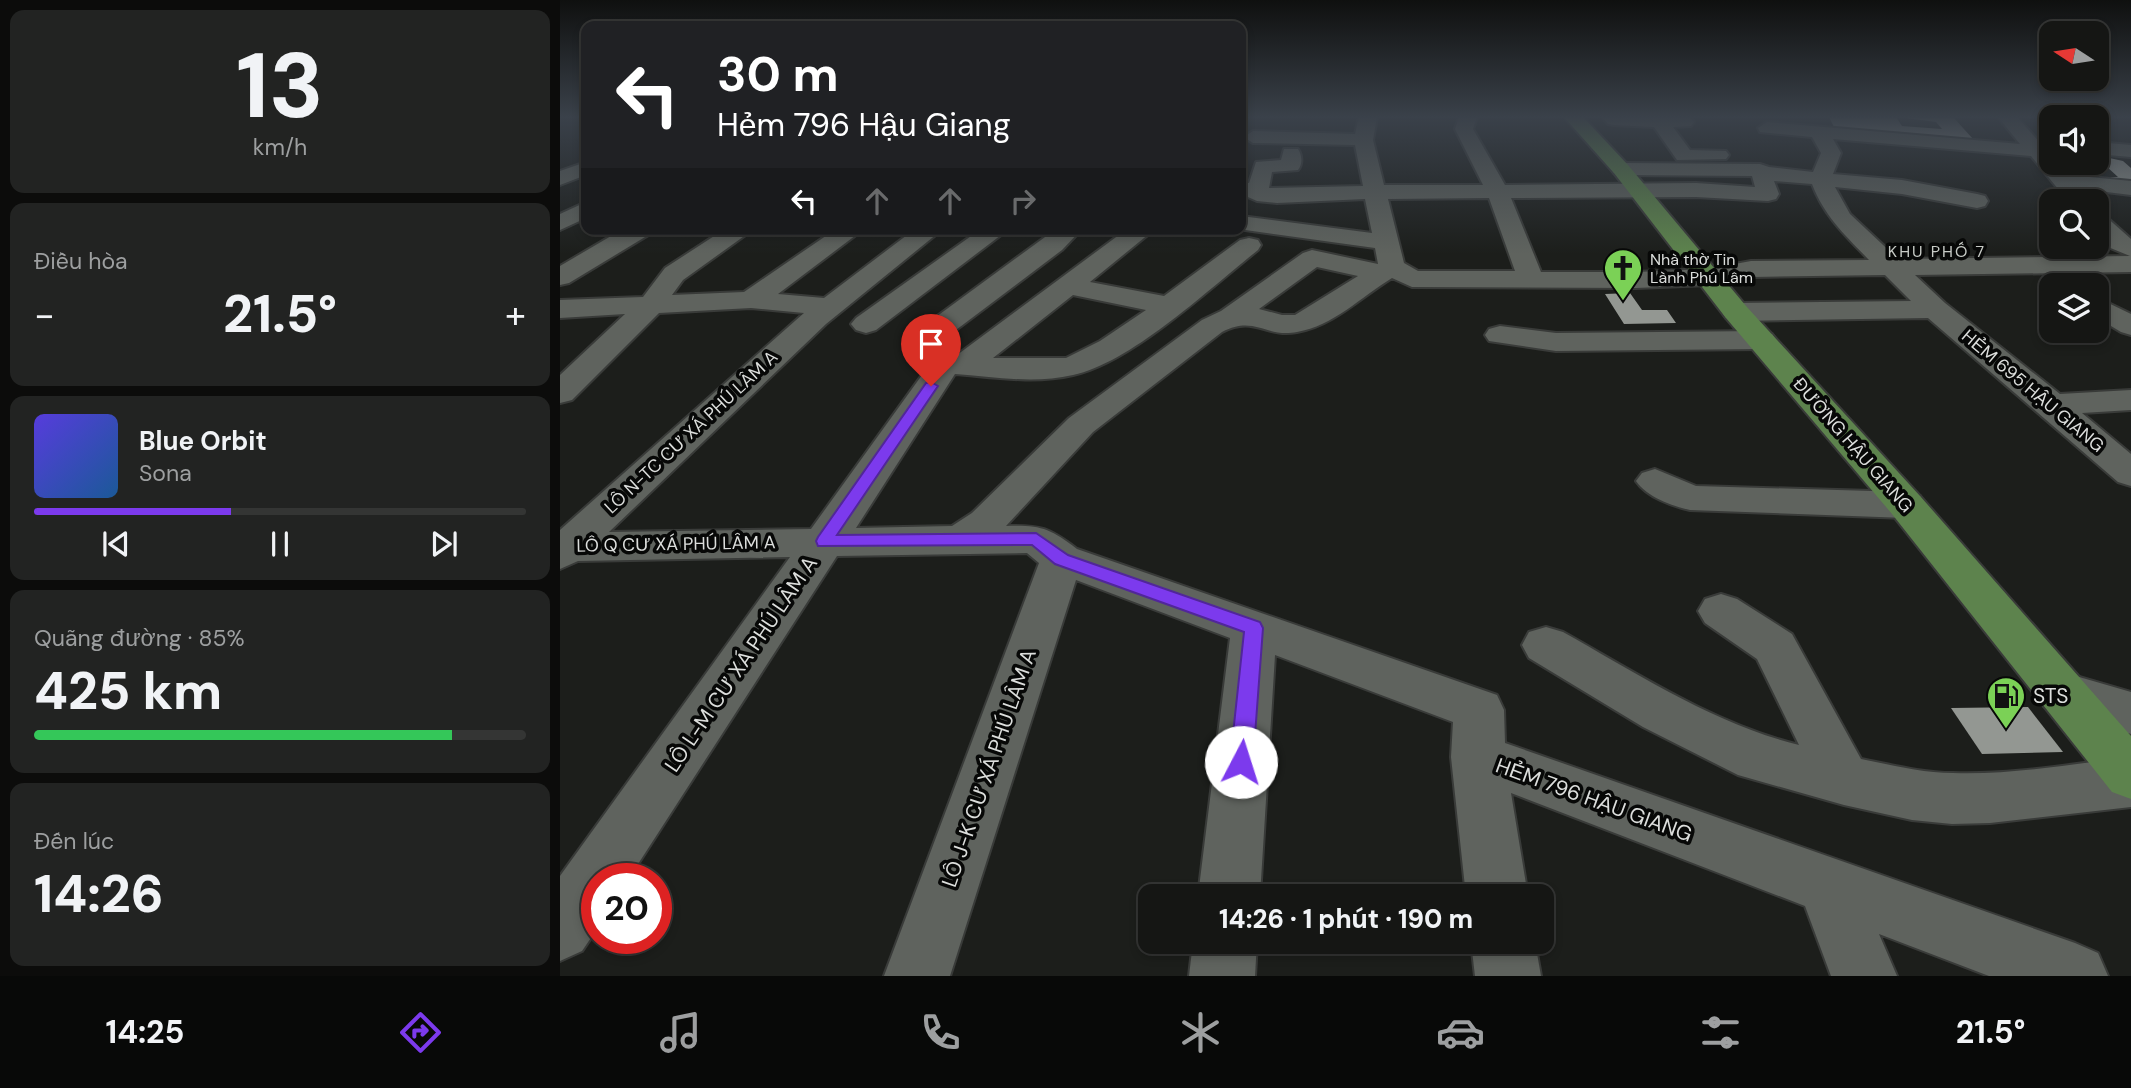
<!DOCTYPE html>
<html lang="vi">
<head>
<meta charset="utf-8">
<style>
	:root { --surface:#151614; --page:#222322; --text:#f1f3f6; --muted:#9d9fa0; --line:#343534; --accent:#7c3aed }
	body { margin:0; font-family:"DM Sans",sans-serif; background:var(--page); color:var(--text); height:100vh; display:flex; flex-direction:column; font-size:26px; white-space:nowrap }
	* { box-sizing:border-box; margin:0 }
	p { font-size:23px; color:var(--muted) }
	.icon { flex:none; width:38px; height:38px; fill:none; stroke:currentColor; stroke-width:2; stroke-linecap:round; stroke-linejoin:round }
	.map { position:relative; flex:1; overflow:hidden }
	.sheet { display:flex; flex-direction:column; gap:10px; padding:10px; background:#0c0c0b; width:560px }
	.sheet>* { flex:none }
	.top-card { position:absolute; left:21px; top:21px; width:665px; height:214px; border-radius:14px; box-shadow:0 4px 10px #0003,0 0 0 2px var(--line); background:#202124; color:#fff; overflow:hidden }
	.needle { width:46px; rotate:282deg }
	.tools { position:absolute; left:1479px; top:21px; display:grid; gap:14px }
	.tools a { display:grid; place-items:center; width:70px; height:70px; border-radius:14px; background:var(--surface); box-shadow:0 4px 10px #0003,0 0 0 2px var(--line); font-size:35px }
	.speed { position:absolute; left:21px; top:863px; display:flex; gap:14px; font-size:35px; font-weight:700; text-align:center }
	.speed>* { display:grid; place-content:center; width:91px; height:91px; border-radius:50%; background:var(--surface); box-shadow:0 4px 10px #0003,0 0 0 2px var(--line); line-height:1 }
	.speed .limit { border:10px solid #d22; background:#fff; color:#111 }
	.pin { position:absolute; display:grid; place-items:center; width:60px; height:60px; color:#fff; margin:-72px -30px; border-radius:50% 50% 50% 0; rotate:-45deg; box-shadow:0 0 7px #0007 }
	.pin .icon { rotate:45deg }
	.me { position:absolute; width:77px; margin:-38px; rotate:5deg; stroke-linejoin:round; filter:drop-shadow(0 0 5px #0008) }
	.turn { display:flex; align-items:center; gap:24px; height:147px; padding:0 21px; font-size:32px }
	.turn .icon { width:91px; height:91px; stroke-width:2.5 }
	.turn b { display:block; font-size:49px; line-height:60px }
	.lanes { display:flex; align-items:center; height:66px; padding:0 21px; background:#0003; justify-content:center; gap:35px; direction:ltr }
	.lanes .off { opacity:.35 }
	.big { font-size:52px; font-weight:800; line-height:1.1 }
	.sheet .widget { flex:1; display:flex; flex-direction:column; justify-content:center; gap:10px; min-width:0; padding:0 24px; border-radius:14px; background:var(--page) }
	.sheet .dial { align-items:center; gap:0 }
	.dial b { font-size:91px; line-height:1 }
	.song { display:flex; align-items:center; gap:21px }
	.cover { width:84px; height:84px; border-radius:10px; background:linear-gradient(135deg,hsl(250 70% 55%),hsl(210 70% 35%)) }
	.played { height:7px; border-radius:4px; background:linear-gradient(90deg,var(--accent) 40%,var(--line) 40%) }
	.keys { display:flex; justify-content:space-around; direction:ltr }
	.heat { display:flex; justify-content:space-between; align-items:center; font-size:38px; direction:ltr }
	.charge { height:10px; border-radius:5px; background:linear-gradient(90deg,#34c759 85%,var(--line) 0) }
	.trip { position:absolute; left:578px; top:884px; width:416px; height:70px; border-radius:14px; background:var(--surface); box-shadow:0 4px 10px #0003,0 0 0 2px var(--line); font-weight:800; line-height:70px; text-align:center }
	.tab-bar { display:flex; height:112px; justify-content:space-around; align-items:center; background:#080908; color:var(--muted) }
	.tab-bar .icon { width:49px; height:49px }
	.tab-bar .on { color:var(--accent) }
	.tab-bar b { font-size:32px; color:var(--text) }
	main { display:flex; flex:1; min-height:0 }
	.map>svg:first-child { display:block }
	.building { fill:#939792 }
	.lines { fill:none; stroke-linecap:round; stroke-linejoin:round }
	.minor-casing { stroke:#393b39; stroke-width:4 }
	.major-casing { stroke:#393b39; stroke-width:4 }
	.minor { fill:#5f635e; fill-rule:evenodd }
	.major { fill:#5d834d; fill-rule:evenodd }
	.route { fill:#7c3aed; stroke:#51269a; stroke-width:2 }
	.labels { text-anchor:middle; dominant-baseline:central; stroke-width:7; stroke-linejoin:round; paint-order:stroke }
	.far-neighbourhood-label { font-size:16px; letter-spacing:2px; fill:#c7cbc6; stroke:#070807 }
	.far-poi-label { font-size:16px; fill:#dcdedc; stroke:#070807; text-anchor:start }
	.street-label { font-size:18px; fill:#dcdedc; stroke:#070807 }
	.near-street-label { font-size:21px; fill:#dcdedc; stroke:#070807 }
	.near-poi-label { font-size:21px; fill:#dcdedc; stroke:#070807; text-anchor:start }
</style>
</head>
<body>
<main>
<section class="sheet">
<div class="widget dial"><b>13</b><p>km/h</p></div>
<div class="widget"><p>Điều hòa</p>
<div class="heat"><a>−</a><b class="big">21.5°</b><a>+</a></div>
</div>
<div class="widget">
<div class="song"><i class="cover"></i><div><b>Blue Orbit</b><p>Sona</p></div></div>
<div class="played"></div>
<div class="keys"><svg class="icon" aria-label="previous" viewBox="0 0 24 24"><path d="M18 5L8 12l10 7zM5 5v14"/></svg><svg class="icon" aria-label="pause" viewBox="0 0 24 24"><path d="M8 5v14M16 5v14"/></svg><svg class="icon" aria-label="next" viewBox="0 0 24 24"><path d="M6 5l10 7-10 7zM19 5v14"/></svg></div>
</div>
<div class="widget"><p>Quãng đường · 85%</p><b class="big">425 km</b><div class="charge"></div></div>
<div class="widget"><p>Đến lúc</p><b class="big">14:26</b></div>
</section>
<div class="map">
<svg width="1571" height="976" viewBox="0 0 1571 976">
	<rect width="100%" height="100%" fill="#1c1e1b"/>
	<!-- building -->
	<g class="building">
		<polygon points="1269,117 1336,117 1342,126 1382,129 1376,122 1338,117 1394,118 1413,139 1275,129"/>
		<polygon points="1536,155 1563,161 1571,168 1571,183 1551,180 1551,177 1558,177 1546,166 1536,164"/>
		<polygon points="1070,293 1082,310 1107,310 1116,323 1064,324 1045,294"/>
		<polygon points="1468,707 1503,752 1422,754 1391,708"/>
	</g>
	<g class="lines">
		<defs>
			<g id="minor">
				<path d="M799,117H817L813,140L824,185H923L895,129L899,117H917L913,129L945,185L1136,183L1195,187L1192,176L1061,175L1054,173L1051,169L1054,165L1061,163L1200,164L1209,167L1253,172L1261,153L1252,137L1200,132L1198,128L1207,122L1460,144L1438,117H1457L1491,155V163H1498L1509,175L1571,181V195L1522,189L1531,201H1508L1471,156L1273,139L1281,153L1273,174L1342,180L1417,194L1425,196L1428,201L1425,206L1417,208L1342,194L1275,187L1290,214L1338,259L1570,256L1548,247L1536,235V213L1544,215L1571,239V272L1355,275L1385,303L1500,394L1571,390V410L1522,413L1571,454V486L1558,482L1368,318L1176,321L1166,318L1162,312L1166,306L1176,303L1351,301L1325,275L1191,277L1148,285L1076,288L852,287L832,278C801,297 773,326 737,332C705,338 695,315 662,332L533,432L446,526C481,525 489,528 517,549L937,695L944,710L945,743L1515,943L1538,953L1548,976H1429L1319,934L1337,976H1271L1245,906L951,793L968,896H906L891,757L893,722L715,655L700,896H638L670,638L516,580L390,976H324L479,563L467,553L277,556L69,878H37V929L22,951L0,961V876L230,557L18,561L0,569V530L244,313L191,308L99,313L12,400L0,403V375L65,314L0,318V300L83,297L105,268L165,229H194L123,280L112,295L184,292L276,229H304L218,294L264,298L355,229H383L266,324L49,532L251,529L375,357L397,355L567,229H595L530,282L604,296L680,240L689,238L698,240L701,245L698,250C650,288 571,363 513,375C475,384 433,377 395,374L296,528L392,526L412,513L509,418L642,320L661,311L743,253L752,250L818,264L815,248L678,229H681V216L812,233L805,199L717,203L697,201L681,194V182L689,183L696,162L721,160L724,149H738C742,155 743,164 738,170L712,172L709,188L803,186L795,145L693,143L684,137L693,131L795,134ZM1214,181L1252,184C1264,216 1286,236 1309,260L1191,261L1148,269L1076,272H981L951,198L1136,197L1208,201L1216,199L1219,194ZM929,198L955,271H858L844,263L828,199ZM757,267L798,276L735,315H722L699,309ZM513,295L586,310L540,341L506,358H433Z"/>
				<polygon points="1042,117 1131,118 1134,122 1131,126 1113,127 1130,150 1166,151 1169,155 1166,159 1117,160 1094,127 1054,125 1048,124"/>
				<polygon points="1536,142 1571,145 1571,157 1536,154"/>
				<polygon points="26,162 26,175 0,185 0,171"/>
				<polygon points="26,202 26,218 0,230 0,214"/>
				<polygon points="63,229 93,229 90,234 9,283 0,285 0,266"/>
				<polygon points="421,229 449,229 316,330 306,333 296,330 291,324 296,318"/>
				<polygon points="496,229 522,229 502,250 372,348 361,351 350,348 346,342 350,336"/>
				<polygon points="1536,297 1571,314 1571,335 1561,332 1536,317"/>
				<polygon points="940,326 996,333 1201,331 1212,334 1216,340 1212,346 1201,349 996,351 929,341 925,335 929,329"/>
				<path d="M1095,469L1136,486L1346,492L1360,496L1366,505L1360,514L1346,518L1130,510C1112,506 1087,497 1076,481L1082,473Z"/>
				<path d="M1161,594L1177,599L1232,634L1301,759C1332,765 1362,773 1393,773C1452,775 1512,764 1571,757V807L1430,823L1392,824L1352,820L1284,805L1178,775L1083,727L969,658L962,645L969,632L986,627L1003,632C1078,674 1154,724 1239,745L1197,659L1145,623L1138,611L1145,599Z"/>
				<polygon points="1502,672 1571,692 1571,734 1484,706 1477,692 1484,678"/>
				<polygon points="633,942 697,942 695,976 629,976"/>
				<polygon points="911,942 975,942 981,976 915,976"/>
			</g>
			<polygon id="major" points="1004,117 1023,117 1068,165 1186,306 1360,496 1571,736 1571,799 1552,792 1332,514 1166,318 1054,173"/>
		</defs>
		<!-- minor casing -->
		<use href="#minor" class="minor-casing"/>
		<!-- major casing -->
		<use href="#major" class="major-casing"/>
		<!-- minor -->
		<use href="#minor" class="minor"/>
		<!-- major -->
		<use href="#major" class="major"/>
	</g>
	<!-- sky -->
	<linearGradient id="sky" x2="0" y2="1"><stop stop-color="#0f100f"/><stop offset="0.46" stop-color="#3a414a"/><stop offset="1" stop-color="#3a414a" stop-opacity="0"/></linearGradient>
	<rect width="1571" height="254" fill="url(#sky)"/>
	<!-- route -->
	<polygon class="route" points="371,382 378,386 277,535 476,533 508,555 700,622 703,628 693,762 689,769 681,772 674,769 670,762 684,632 495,564 472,545 258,546 256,541 258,537 366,383"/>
	<!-- icons -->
	<defs>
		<symbol id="church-pin" viewBox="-11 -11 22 30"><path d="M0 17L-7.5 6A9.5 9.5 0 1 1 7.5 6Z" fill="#7bd156" stroke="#070807"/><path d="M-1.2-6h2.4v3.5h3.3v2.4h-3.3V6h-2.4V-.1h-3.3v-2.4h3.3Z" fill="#111"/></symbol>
		<symbol id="fuel-pin" viewBox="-11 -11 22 30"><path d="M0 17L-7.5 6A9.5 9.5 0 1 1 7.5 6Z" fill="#7bd156" stroke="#070807"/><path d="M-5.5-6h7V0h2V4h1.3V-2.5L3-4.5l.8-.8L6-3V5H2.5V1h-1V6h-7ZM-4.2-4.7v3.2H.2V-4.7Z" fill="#111"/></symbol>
	</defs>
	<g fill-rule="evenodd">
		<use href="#church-pin" x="1041" y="246" width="44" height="60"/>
		<use href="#fuel-pin" x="1424" y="674" width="44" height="60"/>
	</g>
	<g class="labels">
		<!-- far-neighbourhood labels -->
		<g class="far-neighbourhood-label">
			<text x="1377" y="251">KHU PHỐ 7</text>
		</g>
		<!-- far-poi labels -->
		<g class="far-poi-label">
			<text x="1090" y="259">Nhà thờ Tin<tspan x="1090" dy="18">Lành Phú Lâm</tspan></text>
		</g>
		<!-- street labels -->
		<g class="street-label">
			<text transform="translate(1473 391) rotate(40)">HẺM 695 HẬU GIANG</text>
			<text transform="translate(131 432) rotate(-43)">LÔ N-TC CƯ XÁ PHÚ LÂM A</text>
			<text transform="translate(1293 445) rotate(49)">ĐƯỜNG HẬU GIANG</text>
			<text transform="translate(116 544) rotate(-1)">LÔ Q CƯ XÁ PHÚ LÂM A</text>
		</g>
		<!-- near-street labels -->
		<g class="near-street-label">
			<text transform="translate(181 664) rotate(-56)">LÔ L-M CƯ XÁ PHÚ LÂM A</text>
			<text transform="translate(429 768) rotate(-71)">LÔ J-K CƯ XÁ PHÚ LÂM A</text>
			<text transform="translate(1034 800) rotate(20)">HẺM 796 HẬU GIANG</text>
		</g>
		<!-- near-poi labels -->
		<g class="near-poi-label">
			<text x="1473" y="696">STS</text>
		</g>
	</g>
</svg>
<div class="tools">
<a><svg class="needle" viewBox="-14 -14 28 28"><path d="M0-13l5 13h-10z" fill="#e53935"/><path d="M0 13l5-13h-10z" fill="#9d9fa0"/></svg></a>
<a><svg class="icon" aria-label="sound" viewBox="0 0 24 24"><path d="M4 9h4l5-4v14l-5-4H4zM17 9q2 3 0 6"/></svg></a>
<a><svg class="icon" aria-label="search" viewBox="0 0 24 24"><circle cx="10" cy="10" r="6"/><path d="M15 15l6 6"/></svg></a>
<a><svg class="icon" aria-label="layers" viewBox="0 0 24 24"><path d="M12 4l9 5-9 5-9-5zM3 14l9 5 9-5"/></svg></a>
</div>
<div class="speed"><div class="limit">20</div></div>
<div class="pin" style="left:371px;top:386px;background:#d93025"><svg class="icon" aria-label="arrive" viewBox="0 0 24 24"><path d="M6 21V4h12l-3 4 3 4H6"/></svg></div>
<svg class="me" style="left:681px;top:762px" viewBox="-20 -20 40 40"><circle r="19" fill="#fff"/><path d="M0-13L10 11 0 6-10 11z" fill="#7c3aed"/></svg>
<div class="trip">14:26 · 1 phút · 190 m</div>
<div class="top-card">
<div class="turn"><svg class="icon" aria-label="left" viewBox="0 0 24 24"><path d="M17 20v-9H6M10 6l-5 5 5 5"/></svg><div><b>30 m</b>Hẻm 796 Hậu Giang</div></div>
<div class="lanes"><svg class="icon" aria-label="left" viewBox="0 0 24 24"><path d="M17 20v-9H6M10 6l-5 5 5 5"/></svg><svg class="icon off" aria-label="ahead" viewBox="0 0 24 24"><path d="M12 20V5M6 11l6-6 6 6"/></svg><svg class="icon off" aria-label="ahead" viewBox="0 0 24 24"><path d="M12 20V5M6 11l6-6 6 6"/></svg><svg class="icon off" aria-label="right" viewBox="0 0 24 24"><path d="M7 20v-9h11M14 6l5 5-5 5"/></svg></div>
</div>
</div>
</main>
<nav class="tab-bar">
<b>14:25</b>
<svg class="icon on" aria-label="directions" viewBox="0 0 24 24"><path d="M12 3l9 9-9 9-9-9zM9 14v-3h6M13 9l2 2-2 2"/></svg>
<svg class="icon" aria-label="music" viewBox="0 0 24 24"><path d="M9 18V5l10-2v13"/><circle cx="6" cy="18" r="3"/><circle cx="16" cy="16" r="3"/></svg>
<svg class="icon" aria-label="phone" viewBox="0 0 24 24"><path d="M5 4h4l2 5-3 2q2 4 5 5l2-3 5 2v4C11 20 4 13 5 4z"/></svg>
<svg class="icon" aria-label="climate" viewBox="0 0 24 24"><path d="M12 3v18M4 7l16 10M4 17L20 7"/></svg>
<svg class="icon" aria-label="car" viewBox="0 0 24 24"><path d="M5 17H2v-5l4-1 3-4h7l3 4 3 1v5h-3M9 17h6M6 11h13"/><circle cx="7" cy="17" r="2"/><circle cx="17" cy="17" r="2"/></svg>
<svg class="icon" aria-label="filters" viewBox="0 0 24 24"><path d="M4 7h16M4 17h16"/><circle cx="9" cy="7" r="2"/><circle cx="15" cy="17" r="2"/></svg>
<b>21.5°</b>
</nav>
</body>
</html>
